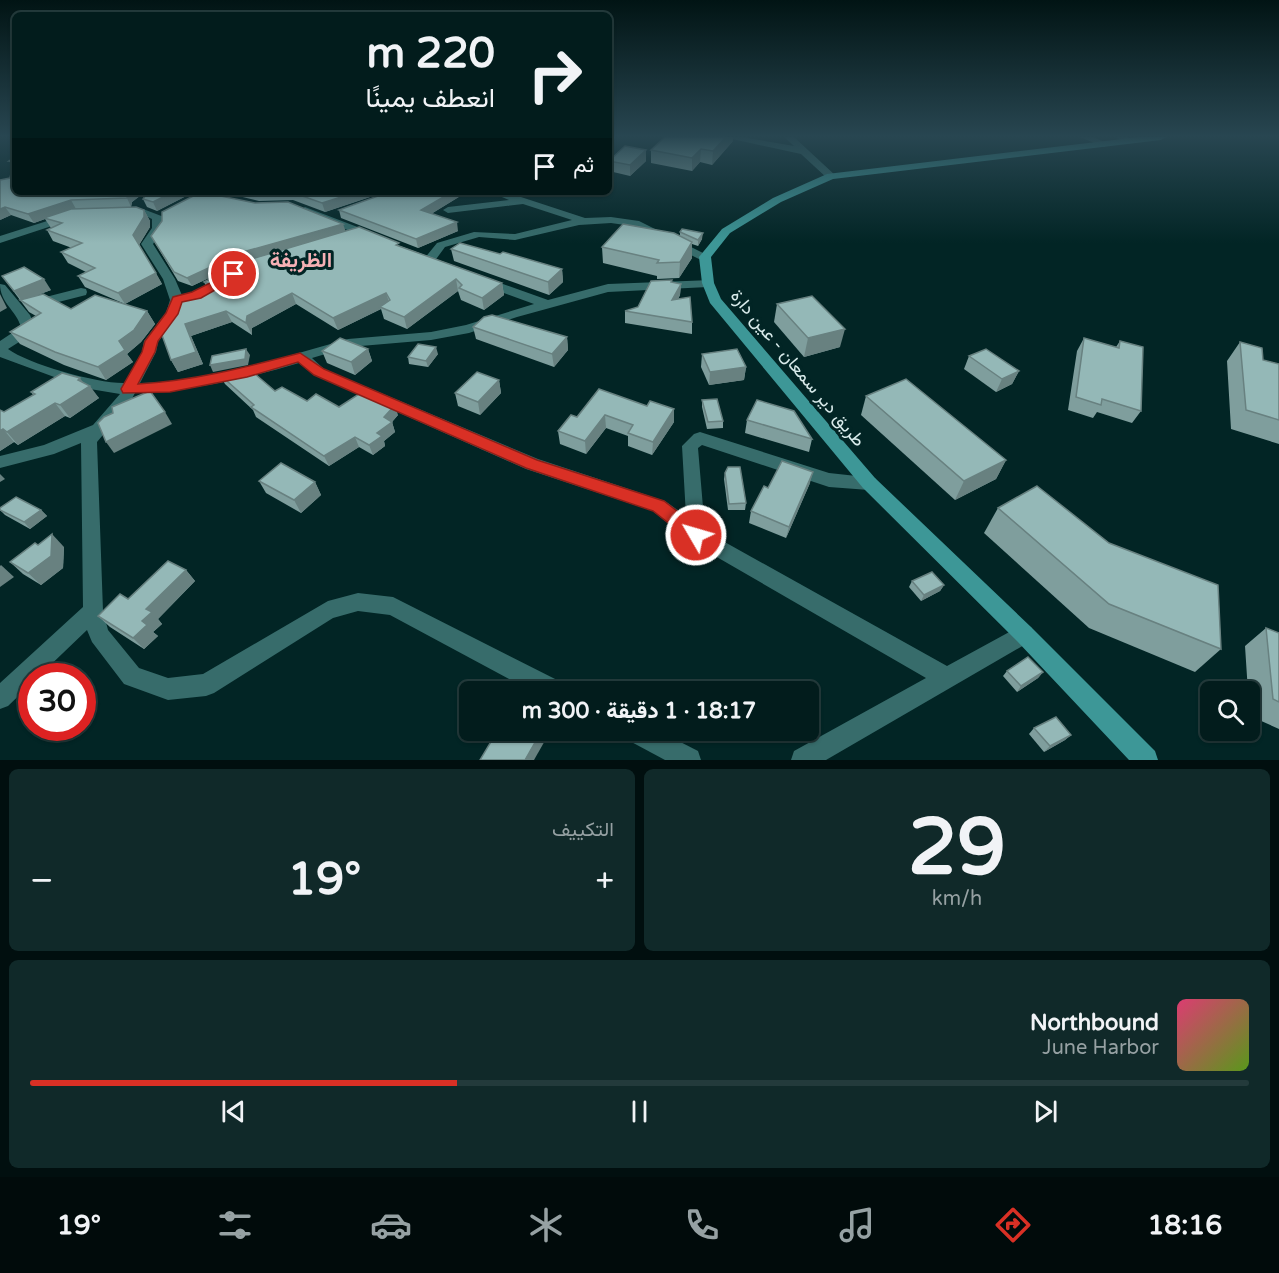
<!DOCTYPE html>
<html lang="ar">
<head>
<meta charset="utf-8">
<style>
	:root { --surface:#021c1c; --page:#102929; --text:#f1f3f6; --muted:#96a1a3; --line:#233a3b; --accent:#d93025 }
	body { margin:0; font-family:"Varela Round",Vazirmatn,sans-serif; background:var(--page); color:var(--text); direction:rtl; height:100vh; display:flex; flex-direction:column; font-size:22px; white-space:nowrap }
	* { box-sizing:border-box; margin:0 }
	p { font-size:20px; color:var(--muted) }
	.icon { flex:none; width:33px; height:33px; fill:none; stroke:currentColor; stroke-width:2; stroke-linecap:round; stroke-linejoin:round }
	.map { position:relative; height:760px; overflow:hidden; direction:ltr }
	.details { display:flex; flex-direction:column; gap:9px; padding:9px; background:#010f0f; flex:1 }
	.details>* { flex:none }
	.guide { position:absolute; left:12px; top:12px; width:600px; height:183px; border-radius:9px; box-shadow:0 2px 4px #0004,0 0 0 2px var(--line); direction:rtl; background:#021c1c; color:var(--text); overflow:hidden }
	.controls { position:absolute; left:1200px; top:681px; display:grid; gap:12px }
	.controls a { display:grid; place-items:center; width:60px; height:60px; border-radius:9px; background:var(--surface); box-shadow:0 2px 4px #0004,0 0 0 2px var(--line); font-size:30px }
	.speed { position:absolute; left:18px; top:663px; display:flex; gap:12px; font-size:30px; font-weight:700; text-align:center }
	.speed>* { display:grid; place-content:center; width:78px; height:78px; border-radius:50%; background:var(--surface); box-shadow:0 2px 4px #0004,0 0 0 2px var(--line); line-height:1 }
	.speed .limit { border:9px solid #d22; background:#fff; color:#111 }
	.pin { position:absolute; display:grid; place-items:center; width:51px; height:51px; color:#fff; margin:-26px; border:3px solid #fff; border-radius:50%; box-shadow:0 2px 6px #0007 }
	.me { position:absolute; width:66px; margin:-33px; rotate:308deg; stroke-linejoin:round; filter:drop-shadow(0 0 4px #0008) }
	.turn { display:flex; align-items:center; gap:21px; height:126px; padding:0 18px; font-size:27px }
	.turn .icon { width:78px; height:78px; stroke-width:2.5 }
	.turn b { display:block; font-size:42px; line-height:51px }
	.then { display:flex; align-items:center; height:57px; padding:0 18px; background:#0003; gap:12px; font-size:22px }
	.big { font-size:45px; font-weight:800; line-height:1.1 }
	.details .widget { flex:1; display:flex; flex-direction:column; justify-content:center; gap:9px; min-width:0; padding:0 21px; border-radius:9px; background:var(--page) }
	.details .dial { align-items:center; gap:0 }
	.dial b { font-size:78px; line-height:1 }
	.song { display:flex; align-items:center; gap:18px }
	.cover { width:72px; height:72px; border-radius:9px; background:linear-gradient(135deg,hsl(340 70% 55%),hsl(90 70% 35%)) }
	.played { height:6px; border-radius:3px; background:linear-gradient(90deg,var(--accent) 35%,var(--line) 35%) }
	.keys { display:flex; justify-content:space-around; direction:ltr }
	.heat { display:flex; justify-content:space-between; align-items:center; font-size:33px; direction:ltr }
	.details .tiles { flex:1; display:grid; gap:9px; grid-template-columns:1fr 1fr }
	.widget:last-child { grid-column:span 2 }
	.trip { position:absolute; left:459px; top:681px; width:360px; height:60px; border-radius:9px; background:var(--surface); box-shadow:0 2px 4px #0004,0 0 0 2px var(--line); font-weight:800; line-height:60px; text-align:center; direction:rtl }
	.tab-bar { display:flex; height:96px; justify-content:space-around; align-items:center; background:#010b0b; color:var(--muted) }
	.tab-bar .icon { width:42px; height:42px }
	.tab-bar .selected { color:var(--accent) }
	.tab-bar b { font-size:27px; color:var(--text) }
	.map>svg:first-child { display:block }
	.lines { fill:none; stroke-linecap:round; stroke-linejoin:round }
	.minor { fill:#376c6b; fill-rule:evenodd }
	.secondary { fill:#3d9797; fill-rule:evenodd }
	.wall { fill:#7f9e9d }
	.shaded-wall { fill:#688180 }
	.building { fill:#94b8b7; stroke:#688180; stroke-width:1.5 }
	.route { fill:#d93025; stroke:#8d1f18; stroke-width:1.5 }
	.labels { text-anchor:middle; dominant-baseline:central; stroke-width:6; stroke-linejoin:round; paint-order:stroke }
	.street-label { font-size:18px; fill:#d9ebeb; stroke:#022525 }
	.quarter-label { font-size:21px; font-weight:bold; fill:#f5b0b5; stroke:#022525 }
</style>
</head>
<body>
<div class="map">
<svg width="1279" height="760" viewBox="0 0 1279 760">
	<rect width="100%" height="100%" fill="#022525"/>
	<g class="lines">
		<!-- minor -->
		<g class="minor">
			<polygon points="723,137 742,137 794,146 784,137 794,137 836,176 827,178 801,154"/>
			<polygon points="1080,137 1093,137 1109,144 1104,147"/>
			<polygon points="1116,137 1127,137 1135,142 1127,144"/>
			<polygon points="490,192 506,192 585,218 611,217 639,221 711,257 709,260 701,260 632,226 611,223 579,225 515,240 479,237 445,247 434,262 426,262 424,259 437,243 474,232 515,234 572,220 523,204 448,213 443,210 448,207 509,200"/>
			<polygon points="305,207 376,234 378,236 376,238 368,238 301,212 300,210"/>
			<path d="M143,209L164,217V228L153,244L175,279L184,300L179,314L158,342L156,352L140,383L170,382L246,368L348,339L431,332L466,325L534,304L482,285L480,282L482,279L486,278L548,300L608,284L712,280L714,283L712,286L708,287L608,292L517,317L469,333L431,340L349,347L312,358L324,369L538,459L665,501L686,516L682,446L694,434L700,432L829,473L875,478L878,483L875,488L869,490L829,487L702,445L698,448L705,531L947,666L1024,624L1031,627L1035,634L1031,641L826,760H791L794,751L926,678L689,541L653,511L526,469L314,375L299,363C245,379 191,391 135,393L129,404L97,442L103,611L108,630L139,668L168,678L203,674L328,601L358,593L393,597L565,684L568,692H533L390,615L358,611L333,618L214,693L206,696L168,700L124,684L92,642L87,630L39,676H32V683L8,706L0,709V683L83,607L81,443L54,454L0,468V456L44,445L93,425L120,394L84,388L0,357V341L21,327C16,310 0,303 0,284L5,285L30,315L35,327L27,337L8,349C28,364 99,384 125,383L142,352L144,341L166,313L170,300L163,279L141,244L152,228V219L138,212Z"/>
			<polygon points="66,215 72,218 70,220 0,243 0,236"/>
			<polygon points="81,288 86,289 87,292 86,295 35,308 28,304 30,301"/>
			<polygon points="621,730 657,730 698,751 701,760 665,760 624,738"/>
		</g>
		<!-- secondary -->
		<polygon class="secondary" points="1139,137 1166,137 1161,140 833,179 781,202 730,233 711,257 714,283 721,299 875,478 1031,627 1155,751 1158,760 1129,760 1017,641 863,488 710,303 702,283 699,257 722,229 773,198 827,174"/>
	</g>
	<!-- wall -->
	<g class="wall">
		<polygon points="733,141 712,165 700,162 692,171 651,163 651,150"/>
		<polygon points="646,150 646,161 630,176 609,171 609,160"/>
		<polygon points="15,157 15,192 145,192 132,202 131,207 144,210 150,221 150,227 139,245 162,284 125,304 85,287 78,276 86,272 68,263 61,252 72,248 53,241 47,230 51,228 45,219 34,223 11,215 0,220 14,168 9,161"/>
		<polygon points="148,192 194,192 157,211 147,207 143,199"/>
		<polygon points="222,192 385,192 325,212 293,200 259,201"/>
		<polygon points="462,195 431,214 458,231 418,248 341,218 339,210"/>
		<polygon points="346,231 400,246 502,283 504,295 484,310 461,300 458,291 407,329 384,319 381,309 338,330 296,304 252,328 252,335 232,322 191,336 203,364 178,372 171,360 206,286 204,282 304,244 247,260 192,286 178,281 151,236"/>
		<polygon points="680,232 702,239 698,246 692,244 692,258 679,278 657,279 657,276 603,263 602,247 680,236"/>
		<polygon points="451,249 500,254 562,269 563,282 549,295 454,261"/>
		<polygon points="2,276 51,290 35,296 71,309 147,311 155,324 141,342 127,354 133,362 106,380 64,365 20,344 10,332 36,316 29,312"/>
		<polygon points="672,282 681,284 680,295 678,299 692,322 692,334 625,323 625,311 638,307"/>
		<polygon points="777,304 840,347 804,357 774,322"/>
		<polygon points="473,327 567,337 568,350 554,367 476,339"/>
		<polygon points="1084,338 1116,347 1120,341 1141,411 1132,423 1097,412 1093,418 1068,410 1077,351"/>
		<polygon points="1240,342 1263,360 1279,364 1279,444 1231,429 1227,361"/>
		<polygon points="368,349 372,361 355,375 327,363 322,351"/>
		<polygon points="438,354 428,367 409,364 408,357"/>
		<polygon points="702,354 746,367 744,380 709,385 701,367"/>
		<polygon points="969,356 1019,371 1012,384 996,392 964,369"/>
		<polygon points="219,374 307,401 339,407 398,415 392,422 395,432 384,441 385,446 373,455 359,447 329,466 256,417 253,410 225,384"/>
		<polygon points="499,380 501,393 480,415 458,406 455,393"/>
		<polygon points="83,383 99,398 70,418 65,416 18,445 14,442 0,451 0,410 4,412 33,395 31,392"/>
		<polygon points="866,396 1006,460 996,479 955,500 861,415"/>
		<polygon points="702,400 723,421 723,428 707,429 702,407"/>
		<polygon points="647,406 674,409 674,422 652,455 628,446 628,436 606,428 586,454 560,444 558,431 577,417"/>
		<polygon points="747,420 812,439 809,452 745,433"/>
		<polygon points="725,473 746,503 745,510 728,510 724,479"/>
		<polygon points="259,481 315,482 321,495 301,513 266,493"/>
		<polygon points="810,483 786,538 749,523 751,511"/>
		<polygon points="0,508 41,510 47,516 30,529 5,515 0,510"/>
		<polygon points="998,508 1221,649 1195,672 1089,628 984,533"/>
		<polygon points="38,545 64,547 63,568 41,585 23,574 10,562"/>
		<polygon points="186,570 195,581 158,619 162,624 153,632 158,636 144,649 110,627 98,616"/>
		<polygon points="912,581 944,585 940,591 921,601 909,587"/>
		<polygon points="1266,628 1279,633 1279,729 1250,716 1250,692 1248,692 1245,646"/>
		<polygon points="1007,671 1043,672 1038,678 1017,692 1003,676"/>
		<polygon points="1034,728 1071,735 1065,740 1044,752 1029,734"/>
	</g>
	<!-- shaded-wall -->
	<g class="shaded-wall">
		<polygon points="609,137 615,137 615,138 609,143"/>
		<polygon points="726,137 733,137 733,141 712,165 713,151"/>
		<polygon points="701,149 700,162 692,171 692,158"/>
		<polygon points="646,150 646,161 630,176 630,165"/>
		<polygon points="131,192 145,192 132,202 131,207 127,198 128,194"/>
		<polygon points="173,192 194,192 157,211 153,202"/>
		<polygon points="357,192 385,192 325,212 322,203"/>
		<polygon points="452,192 461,192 462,195 423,219 421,210"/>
		<polygon points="71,200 76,209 44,218 45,219 34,223 28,214"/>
		<polygon points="5,207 11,215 0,220 0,209"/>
		<polygon points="144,210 150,221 150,227 139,245 133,235"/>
		<polygon points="457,222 458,231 418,248 416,239"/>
		<polygon points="343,224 346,232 247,260 192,286 187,278 243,252"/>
		<polygon points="703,233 702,239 698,246 698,240"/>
		<polygon points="692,242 692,258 679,278 680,262"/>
		<polygon points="562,269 563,282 549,295 548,282"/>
		<polygon points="156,273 162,284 125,304 118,293"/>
		<polygon points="44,279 51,290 22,301 14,291"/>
		<polygon points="456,279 458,291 407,329 404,317"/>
		<polygon points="502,283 504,295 484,310 482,298"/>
		<polygon points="681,284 680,295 672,312 672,300"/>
		<polygon points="292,293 296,304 252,328 252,335 246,323 247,316"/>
		<polygon points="386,293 390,305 380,307 381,309 338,330 333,318"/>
		<polygon points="0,294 7,308 0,312"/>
		<polygon points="147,311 155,324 141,342 127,354 133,362 106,380 98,367 119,341"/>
		<polygon points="226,311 232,322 191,336 203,364 178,372 171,360 185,324"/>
		<polygon points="845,329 840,347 804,357 808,338"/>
		<polygon points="567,337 568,350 554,367 552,354"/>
		<polygon points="436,347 438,354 428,367 426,361"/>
		<polygon points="246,349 250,355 248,365 213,372 210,365"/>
		<polygon points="368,349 372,361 355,375 351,362"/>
		<polygon points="746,367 744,380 709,385 710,372"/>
		<polygon points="1019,371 1012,384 996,392 1002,379"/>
		<polygon points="80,378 87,388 90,386 99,398 70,418 60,405 78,380"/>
		<polygon points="499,380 501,393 480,415 478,402"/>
		<polygon points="55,403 65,416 18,445 7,432"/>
		<polygon points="395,405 398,415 392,422 395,432 384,441 385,446 373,455 369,445 384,417"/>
		<polygon points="674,409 674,422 652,455 653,442"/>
		<polygon points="165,412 172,424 114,453 106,442"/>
		<polygon points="605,415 606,428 586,454 585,441"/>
		<polygon points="3,429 14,442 0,451 0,431"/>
		<polygon points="355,437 359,447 329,466 324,456"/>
		<polygon points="1006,460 996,479 955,500 964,481"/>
		<polygon points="813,472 810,483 786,538 789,527"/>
		<polygon points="0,474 5,479 0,482"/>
		<polygon points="315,482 321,495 301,513 294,500"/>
		<polygon points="41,510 47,516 30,529 24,522"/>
		<polygon points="52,534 64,547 63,568 41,585 28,573"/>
		<polygon points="1,565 14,577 0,587 0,566"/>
		<polygon points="186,570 195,581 158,619 162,624 153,632 158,636 144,649 133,638 146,609"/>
		<polygon points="944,585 940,591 921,601 924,595"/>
		<polygon points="1043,672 1038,678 1017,692 1021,686"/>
		<polygon points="542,730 551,730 534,760 525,760"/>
		<polygon points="1071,735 1065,740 1044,752 1050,746"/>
	</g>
	<!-- building -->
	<g class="building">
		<polygon points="665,137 726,137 713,151 701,149 692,158 651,150"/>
		<polygon points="625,146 646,150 630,165 609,161"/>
		<polygon points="15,157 15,161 9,161"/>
		<polygon points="15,168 15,192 131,192 128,194 127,198 71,200 28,214 5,207 0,209 0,180 10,178 12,169"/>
		<polygon points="148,192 173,192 153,202 143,199"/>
		<polygon points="201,192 255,203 288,202 343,224 243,252 187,278 174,272 151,236 162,221 162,212"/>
		<polygon points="291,192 357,192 322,203"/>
		<polygon points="389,192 452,192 421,210 457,222 416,239 339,210"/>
		<polygon points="136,207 144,210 144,217 133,235 156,273 118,293 78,276 95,268 61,252 82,243 47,230 62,223 44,218 71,209"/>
		<polygon points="623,224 674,233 692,242 680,262 657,263 659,260 602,247"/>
		<polygon points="359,227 399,243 396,245 502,283 482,298 459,288 462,285 456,279 404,317 380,307 390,300 386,293 333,318 292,293 247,316 246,323 226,311 185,324 196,352 171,360 158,324 173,306 209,284 204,282 245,261"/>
		<polygon points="682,229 703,233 698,240 680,232"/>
		<polygon points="460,243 500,254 503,252 562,269 548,282 451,249"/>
		<polygon points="24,267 44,279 14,291 2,276"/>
		<polygon points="672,280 671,282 681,284 672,300 690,297 692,322 625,311 638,307 651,281"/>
		<polygon points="43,294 71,309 95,295 147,311 134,330 119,341 125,350 98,367 55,352 10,332 41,313 20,300"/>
		<polygon points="812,296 845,329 808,338 777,304"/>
		<polygon points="492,315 567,337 552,354 473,327 484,317"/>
		<polygon points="340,338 368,349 351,362 322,351"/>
		<polygon points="1084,338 1119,348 1120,341 1143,347 1141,411 1102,399 1101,405 1076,397"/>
		<polygon points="1240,342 1262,348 1263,360 1279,364 1279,420 1246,410"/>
		<polygon points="418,344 436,347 426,361 408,357"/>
		<polygon points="246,349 245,359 210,365 212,356"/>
		<polygon points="737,349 746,367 710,372 702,354"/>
		<polygon points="986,349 1019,371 1002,379 969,356"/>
		<polygon points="248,368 275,391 282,387 307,401 316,394 339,407 362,392 395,405 384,417 392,422 377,433 382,436 369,445 355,437 324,456 251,407 254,405 219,374"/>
		<polygon points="477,372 499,380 478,402 455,393"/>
		<polygon points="62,373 80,378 78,380 90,386 60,405 55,403 7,432 3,429 0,431 0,410 4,412 35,394 31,392"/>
		<polygon points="906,379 1006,460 964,481 866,396"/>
		<polygon points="599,389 647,406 650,401 674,409 653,442 628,433 633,425 605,415 585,441 558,431 571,415 577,417"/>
		<polygon points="150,391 165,412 106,442 98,423 104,417 113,413 112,407"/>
		<polygon points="717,399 723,421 708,422 702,400"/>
		<polygon points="757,400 794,411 812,439 747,420"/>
		<polygon points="782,461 813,472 789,527 751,511 764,486 768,488"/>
		<polygon points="281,463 315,482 294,500 259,481"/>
		<polygon points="728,467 740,467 746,503 729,504 725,473"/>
		<polygon points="1037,486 1109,543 1218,585 1221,649 1109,604 998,508"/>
		<polygon points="16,497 41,510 24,522 0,510 0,508"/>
		<polygon points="52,534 51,556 28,573 10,562 35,543 38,545"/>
		<polygon points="168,561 186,570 146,609 152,612 142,621 147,625 133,638 98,616 120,594 128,599"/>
		<polygon points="932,572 944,585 924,595 912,581"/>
		<polygon points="1266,628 1279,633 1279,702 1273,699"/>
		<polygon points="1028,657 1043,672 1021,686 1007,671"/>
		<polygon points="1056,717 1071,735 1050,746 1034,728"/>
		<polygon points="498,730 542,730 525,760 480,760"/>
	</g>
	<!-- sky -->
	<linearGradient id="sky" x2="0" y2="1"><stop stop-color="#011414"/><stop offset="0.56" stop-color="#284651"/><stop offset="1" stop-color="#284651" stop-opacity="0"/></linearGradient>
	<rect width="1279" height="243" fill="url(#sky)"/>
	<!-- route -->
	<path class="route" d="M234,271L240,274L238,277L201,298L182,302L178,314L158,341L155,352L138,384C194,381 246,367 300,353L324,369L537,460L664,501L702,530L705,535L702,540L696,542L690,540L653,511L526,468L314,375L298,362L247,377L170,392L123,393L121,389L142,352L145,341L166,313L173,297L192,292Z"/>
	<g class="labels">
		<!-- street labels -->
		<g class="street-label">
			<text transform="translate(798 368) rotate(50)">طريق دير سمعان - عين دارة</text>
		</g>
		<!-- quarter labels -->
		<g class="quarter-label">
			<text x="301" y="260">الظريفة</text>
		</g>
	</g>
</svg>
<div class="controls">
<a><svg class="icon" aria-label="search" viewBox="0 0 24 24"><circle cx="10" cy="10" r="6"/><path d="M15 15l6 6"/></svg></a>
</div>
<div class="speed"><div class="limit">30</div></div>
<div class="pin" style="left:234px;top:274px;background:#d93025"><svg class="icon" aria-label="arrive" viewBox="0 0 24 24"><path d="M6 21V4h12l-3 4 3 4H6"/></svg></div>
<svg class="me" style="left:696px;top:535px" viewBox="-20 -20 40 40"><circle r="17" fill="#d93025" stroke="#fff" stroke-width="3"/><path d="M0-11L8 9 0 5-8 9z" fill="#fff"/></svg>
<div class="trip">18:17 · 1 دقيقة · 300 m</div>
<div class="guide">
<div class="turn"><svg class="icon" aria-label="right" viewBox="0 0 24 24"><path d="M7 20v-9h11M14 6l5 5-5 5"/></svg><div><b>220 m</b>انعطف يمينًا</div></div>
<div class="then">ثم<svg class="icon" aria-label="arrive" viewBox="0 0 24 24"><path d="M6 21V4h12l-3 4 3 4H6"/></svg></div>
</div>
</div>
<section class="details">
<div class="tiles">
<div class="widget dial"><b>29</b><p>km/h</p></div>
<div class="widget"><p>التكييف</p>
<div class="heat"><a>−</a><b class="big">19°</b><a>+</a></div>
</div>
<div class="widget">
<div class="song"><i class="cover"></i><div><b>Northbound</b><p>June Harbor</p></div></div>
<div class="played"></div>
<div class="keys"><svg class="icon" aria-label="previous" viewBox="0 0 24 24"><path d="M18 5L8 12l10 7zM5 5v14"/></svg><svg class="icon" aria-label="pause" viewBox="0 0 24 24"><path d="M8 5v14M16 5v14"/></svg><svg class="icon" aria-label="next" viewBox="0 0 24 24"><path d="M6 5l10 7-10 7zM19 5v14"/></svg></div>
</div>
</div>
</section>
<nav class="tab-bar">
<b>18:16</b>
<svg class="icon selected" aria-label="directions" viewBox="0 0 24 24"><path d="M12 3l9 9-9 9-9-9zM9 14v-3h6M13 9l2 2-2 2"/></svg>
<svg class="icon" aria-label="music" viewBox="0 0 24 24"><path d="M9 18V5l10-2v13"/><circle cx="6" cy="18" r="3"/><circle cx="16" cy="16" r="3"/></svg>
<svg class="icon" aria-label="phone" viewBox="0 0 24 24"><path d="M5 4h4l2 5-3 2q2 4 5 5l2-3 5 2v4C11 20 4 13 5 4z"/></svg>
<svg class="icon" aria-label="climate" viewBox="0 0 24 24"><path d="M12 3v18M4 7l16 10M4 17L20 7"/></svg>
<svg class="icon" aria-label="car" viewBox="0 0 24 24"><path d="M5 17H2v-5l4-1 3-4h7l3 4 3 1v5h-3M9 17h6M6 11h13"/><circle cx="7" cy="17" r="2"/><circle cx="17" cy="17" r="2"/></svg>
<svg class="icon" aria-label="filters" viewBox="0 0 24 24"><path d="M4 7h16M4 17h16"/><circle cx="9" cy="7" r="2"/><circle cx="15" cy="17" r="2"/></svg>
<b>19°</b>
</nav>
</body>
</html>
